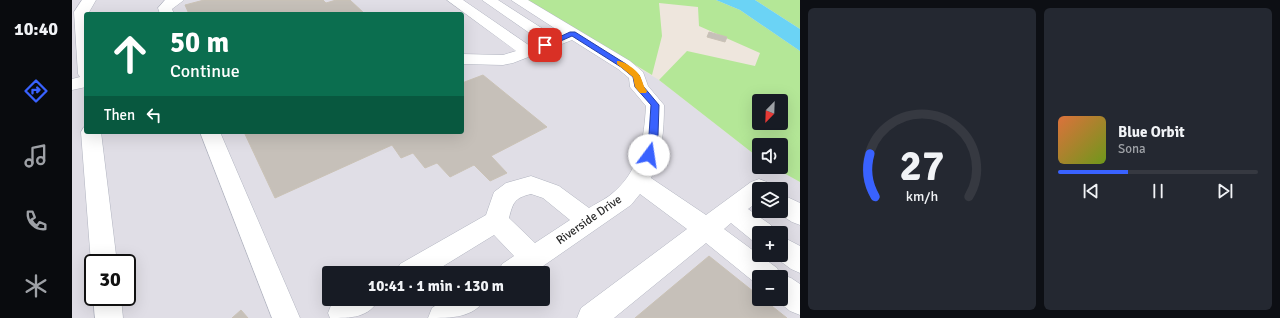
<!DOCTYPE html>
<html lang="en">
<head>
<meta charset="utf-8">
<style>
	:root { --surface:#171b24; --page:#242831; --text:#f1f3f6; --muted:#9ea1a6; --line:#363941; --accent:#3962ff }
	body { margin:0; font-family:Signika,sans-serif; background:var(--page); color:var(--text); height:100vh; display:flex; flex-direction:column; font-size:15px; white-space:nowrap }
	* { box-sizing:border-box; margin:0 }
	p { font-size:13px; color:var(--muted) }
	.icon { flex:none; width:22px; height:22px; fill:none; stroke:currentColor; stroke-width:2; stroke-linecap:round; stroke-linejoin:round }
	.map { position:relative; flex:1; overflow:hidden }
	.sheet { display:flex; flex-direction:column; gap:8px; padding:8px; background:#0d0f14; width:480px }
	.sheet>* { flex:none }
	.guide { position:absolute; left:12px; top:12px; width:380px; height:122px; border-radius:4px; box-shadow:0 4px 16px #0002; background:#0b6e4f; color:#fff; overflow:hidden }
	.needle { width:26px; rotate:203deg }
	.tools { position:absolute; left:680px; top:94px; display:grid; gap:8px }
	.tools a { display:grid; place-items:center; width:36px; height:36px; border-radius:4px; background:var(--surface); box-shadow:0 4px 16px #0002; font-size:20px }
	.speed { position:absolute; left:12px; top:254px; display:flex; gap:8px; font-size:20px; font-weight:700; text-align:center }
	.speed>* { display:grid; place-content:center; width:52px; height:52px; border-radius:50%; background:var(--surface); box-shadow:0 4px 16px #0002; line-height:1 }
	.speed .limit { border:2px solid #111; border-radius:6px; background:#fff; color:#111 }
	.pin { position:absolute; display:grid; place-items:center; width:34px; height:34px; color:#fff; margin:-17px; border-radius:8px; box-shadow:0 2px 6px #0006 }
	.me { position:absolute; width:44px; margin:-22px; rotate:14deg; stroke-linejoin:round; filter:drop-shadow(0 0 3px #0008) }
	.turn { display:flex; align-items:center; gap:14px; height:84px; padding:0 20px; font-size:18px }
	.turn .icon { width:52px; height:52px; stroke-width:2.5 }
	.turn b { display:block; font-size:28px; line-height:34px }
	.then { display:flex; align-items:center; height:38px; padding:0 20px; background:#0003; gap:8px; font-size:15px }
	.sheet .tile { flex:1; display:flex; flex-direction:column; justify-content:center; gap:6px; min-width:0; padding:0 14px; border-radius:6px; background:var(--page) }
	.sheet .dial { align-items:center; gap:0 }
	.dial svg { height:104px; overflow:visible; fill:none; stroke:var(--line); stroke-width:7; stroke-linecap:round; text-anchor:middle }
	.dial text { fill:var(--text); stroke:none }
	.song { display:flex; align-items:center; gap:12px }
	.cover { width:48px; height:48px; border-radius:6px; background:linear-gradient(135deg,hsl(20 70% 55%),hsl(80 70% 35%)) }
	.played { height:4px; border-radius:2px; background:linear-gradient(90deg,var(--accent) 35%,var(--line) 35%) }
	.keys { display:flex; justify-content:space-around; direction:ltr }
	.sheet .tiles { flex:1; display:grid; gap:8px; grid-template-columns:repeat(2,1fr) }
	.trip { position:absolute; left:250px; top:266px; width:228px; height:40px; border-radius:4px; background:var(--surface); box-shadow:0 4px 16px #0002; font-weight:700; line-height:40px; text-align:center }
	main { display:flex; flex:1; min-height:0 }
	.menu { display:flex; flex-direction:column; width:72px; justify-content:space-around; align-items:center; background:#090b0e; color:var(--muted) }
	.menu .icon { width:28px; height:28px }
	.menu .on { color:var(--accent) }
	.menu b { font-size:18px; color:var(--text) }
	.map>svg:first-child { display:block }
	.industrial { fill:#e0dee6; fill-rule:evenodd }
	.green { fill:#b4e797; fill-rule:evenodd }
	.water { fill:#6bd3f5 }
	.building { fill:#c6c0b9; stroke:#cac2b6 }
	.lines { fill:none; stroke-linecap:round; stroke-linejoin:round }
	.minor-casing { stroke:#b1b4c0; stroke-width:1 }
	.minor { fill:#fff; fill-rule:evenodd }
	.route { fill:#3962ff; stroke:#2540a6 }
	.slow { fill:#f59e0b }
	.labels { text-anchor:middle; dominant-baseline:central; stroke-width:3; stroke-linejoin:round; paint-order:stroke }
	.street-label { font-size:12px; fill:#2b2b2b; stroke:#fff }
</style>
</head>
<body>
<main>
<nav class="menu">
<b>10:40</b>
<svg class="icon on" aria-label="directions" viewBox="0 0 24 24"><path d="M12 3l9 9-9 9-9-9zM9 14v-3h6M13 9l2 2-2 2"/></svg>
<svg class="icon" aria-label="music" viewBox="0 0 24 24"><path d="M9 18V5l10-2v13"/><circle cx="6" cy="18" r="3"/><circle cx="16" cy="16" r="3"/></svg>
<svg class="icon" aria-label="phone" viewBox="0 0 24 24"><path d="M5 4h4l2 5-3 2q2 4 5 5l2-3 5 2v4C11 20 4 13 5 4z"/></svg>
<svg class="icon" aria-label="climate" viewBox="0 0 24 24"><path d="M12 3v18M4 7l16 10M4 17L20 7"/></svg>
</nav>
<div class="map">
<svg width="728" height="318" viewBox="0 0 728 318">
	<rect width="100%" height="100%" fill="#eee6dd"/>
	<!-- industrial -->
	<path class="industrial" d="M0,0H455L587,80L687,158V167H701L728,182V318H0ZM14,14H390V132H14ZM687,189H709V211H687ZM687,233H709V255H687ZM21,263H55V297H21ZM257,273H471V299H257ZM687,277H709V299H687Z"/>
	<!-- green -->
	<g class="green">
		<path d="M455,0H644L668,10L728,51V182L701,167H709V145H687V158L587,80L615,51L683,66L688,53L627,26L626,7L587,3L590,36L580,75ZM687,101H709V123H687Z"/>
		<polygon points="683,0 728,0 728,29"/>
	</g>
	<!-- water -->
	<polygon class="water" points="644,0 683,0 728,29 728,51 668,10"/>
	<!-- building -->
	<g class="building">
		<polygon points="132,0 251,0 254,3 264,0 278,0 293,14 117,14 113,5"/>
		<polygon points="637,32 655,37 653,42 635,37"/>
		<polygon points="411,75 475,127 419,156 435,173 418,181 402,165 378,177 365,163 353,168 341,153 329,158 320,145 203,198 172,132 390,132 390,83"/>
		<polygon points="637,256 687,296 687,299 691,299 715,318 563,318"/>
		<polygon points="169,310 176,318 160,318"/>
	</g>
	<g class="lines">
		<defs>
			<g id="minor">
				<polygon points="10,0 24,0 16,14 14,14 14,87 0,90 0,79 8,77 6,74 2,12"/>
				<polygon points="93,0 112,0 100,9 102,14 88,14 86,8"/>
				<path d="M375,0H391L458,46L469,41L410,0H426L482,36L490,33L439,0H456L558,61L571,72L576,86L592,105C592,131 590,155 579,178L634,215L679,182L687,179L695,182L699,189H687V201L676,209L699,225L702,233H687V243L681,241L659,223L652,229L705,268L708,274L719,278L728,284V315L718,311L703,299H709V277H687V286L634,243L542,318H505L509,308L615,229L568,194L559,205L461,273H426L430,264L442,256L422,235L360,273H324L328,264L414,215L422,192L434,183L459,176L487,186L517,208C525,203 536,198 543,191C568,169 572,138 574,106L558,87L557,78L546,69L500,40L441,63L431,65L390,64V54L431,55L444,51ZM459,194L471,198L498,220L463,243L437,218C441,203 442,198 459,194Z"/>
				<polygon points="12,127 14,127 14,132 29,132 45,263 21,263 21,267 19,263 9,132"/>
				<polygon points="128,132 148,132 228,318 200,318"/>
				<polygon points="709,194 728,203 728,225 720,222 703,211 709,211"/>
				<polygon points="709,236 728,246 728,273 719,269 700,255 709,255"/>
				<polygon points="21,297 49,297 51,318 23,318"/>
				<path d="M267,299H307C297,318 279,318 258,318L256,313L260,303Z"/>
				<path d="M374,299H413C402,318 379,318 356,318L360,308Z"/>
			</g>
		</defs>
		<!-- minor casing -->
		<use href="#minor" class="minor-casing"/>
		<!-- minor -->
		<use href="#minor" class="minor"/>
	</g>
	<!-- route -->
	<polygon class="route" points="498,32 503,32 554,64 567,75 571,86 587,105 586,135 580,157 577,158 572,155 577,135 579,105 563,87 561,77 549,67 500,36 475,47 470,45"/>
	<!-- slow -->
	<path class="slow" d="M545,61C551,60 565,70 568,76C571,82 571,86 575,91L574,93H568L563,87L561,77L545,64Z"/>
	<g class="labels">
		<!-- street labels -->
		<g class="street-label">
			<text transform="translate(517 220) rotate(-35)">Riverside Drive</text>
		</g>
	</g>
</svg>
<div class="tools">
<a><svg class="needle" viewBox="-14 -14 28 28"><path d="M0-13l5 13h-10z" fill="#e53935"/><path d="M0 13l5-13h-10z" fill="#9ea1a6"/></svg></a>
<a><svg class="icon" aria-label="sound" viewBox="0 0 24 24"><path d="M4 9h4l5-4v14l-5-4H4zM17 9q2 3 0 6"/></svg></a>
<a><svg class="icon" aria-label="layers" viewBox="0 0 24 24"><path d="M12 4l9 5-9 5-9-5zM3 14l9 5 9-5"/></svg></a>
<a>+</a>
<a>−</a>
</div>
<div class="speed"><div class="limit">30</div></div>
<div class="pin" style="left:473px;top:45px;background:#d93025"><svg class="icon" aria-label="arrive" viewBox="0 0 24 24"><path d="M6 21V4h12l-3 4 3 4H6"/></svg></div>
<svg class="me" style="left:577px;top:155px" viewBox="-20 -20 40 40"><circle r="19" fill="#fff"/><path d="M0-13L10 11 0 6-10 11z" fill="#3962ff"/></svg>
<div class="trip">10:41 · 1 min · 130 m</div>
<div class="guide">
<div class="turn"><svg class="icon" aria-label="ahead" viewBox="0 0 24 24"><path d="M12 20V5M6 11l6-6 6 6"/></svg><div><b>50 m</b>Continue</div></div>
<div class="then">Then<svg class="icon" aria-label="left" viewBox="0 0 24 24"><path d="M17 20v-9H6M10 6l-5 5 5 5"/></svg></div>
</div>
</div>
<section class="sheet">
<div class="tiles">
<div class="tile dial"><svg viewBox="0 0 100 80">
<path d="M14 69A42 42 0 1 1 86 69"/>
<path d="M14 69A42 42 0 0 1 10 36" stroke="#3962ff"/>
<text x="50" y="56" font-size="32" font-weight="700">27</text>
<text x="50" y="72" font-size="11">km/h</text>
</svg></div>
<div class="tile">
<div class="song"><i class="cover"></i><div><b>Blue Orbit</b><p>Sona</p></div></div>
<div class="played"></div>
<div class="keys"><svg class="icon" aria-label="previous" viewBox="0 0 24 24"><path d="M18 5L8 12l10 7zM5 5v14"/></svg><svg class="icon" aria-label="pause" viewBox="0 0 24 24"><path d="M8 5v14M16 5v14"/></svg><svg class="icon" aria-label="next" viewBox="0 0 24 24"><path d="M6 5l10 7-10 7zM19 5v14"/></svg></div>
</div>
</div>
</section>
</main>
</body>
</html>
